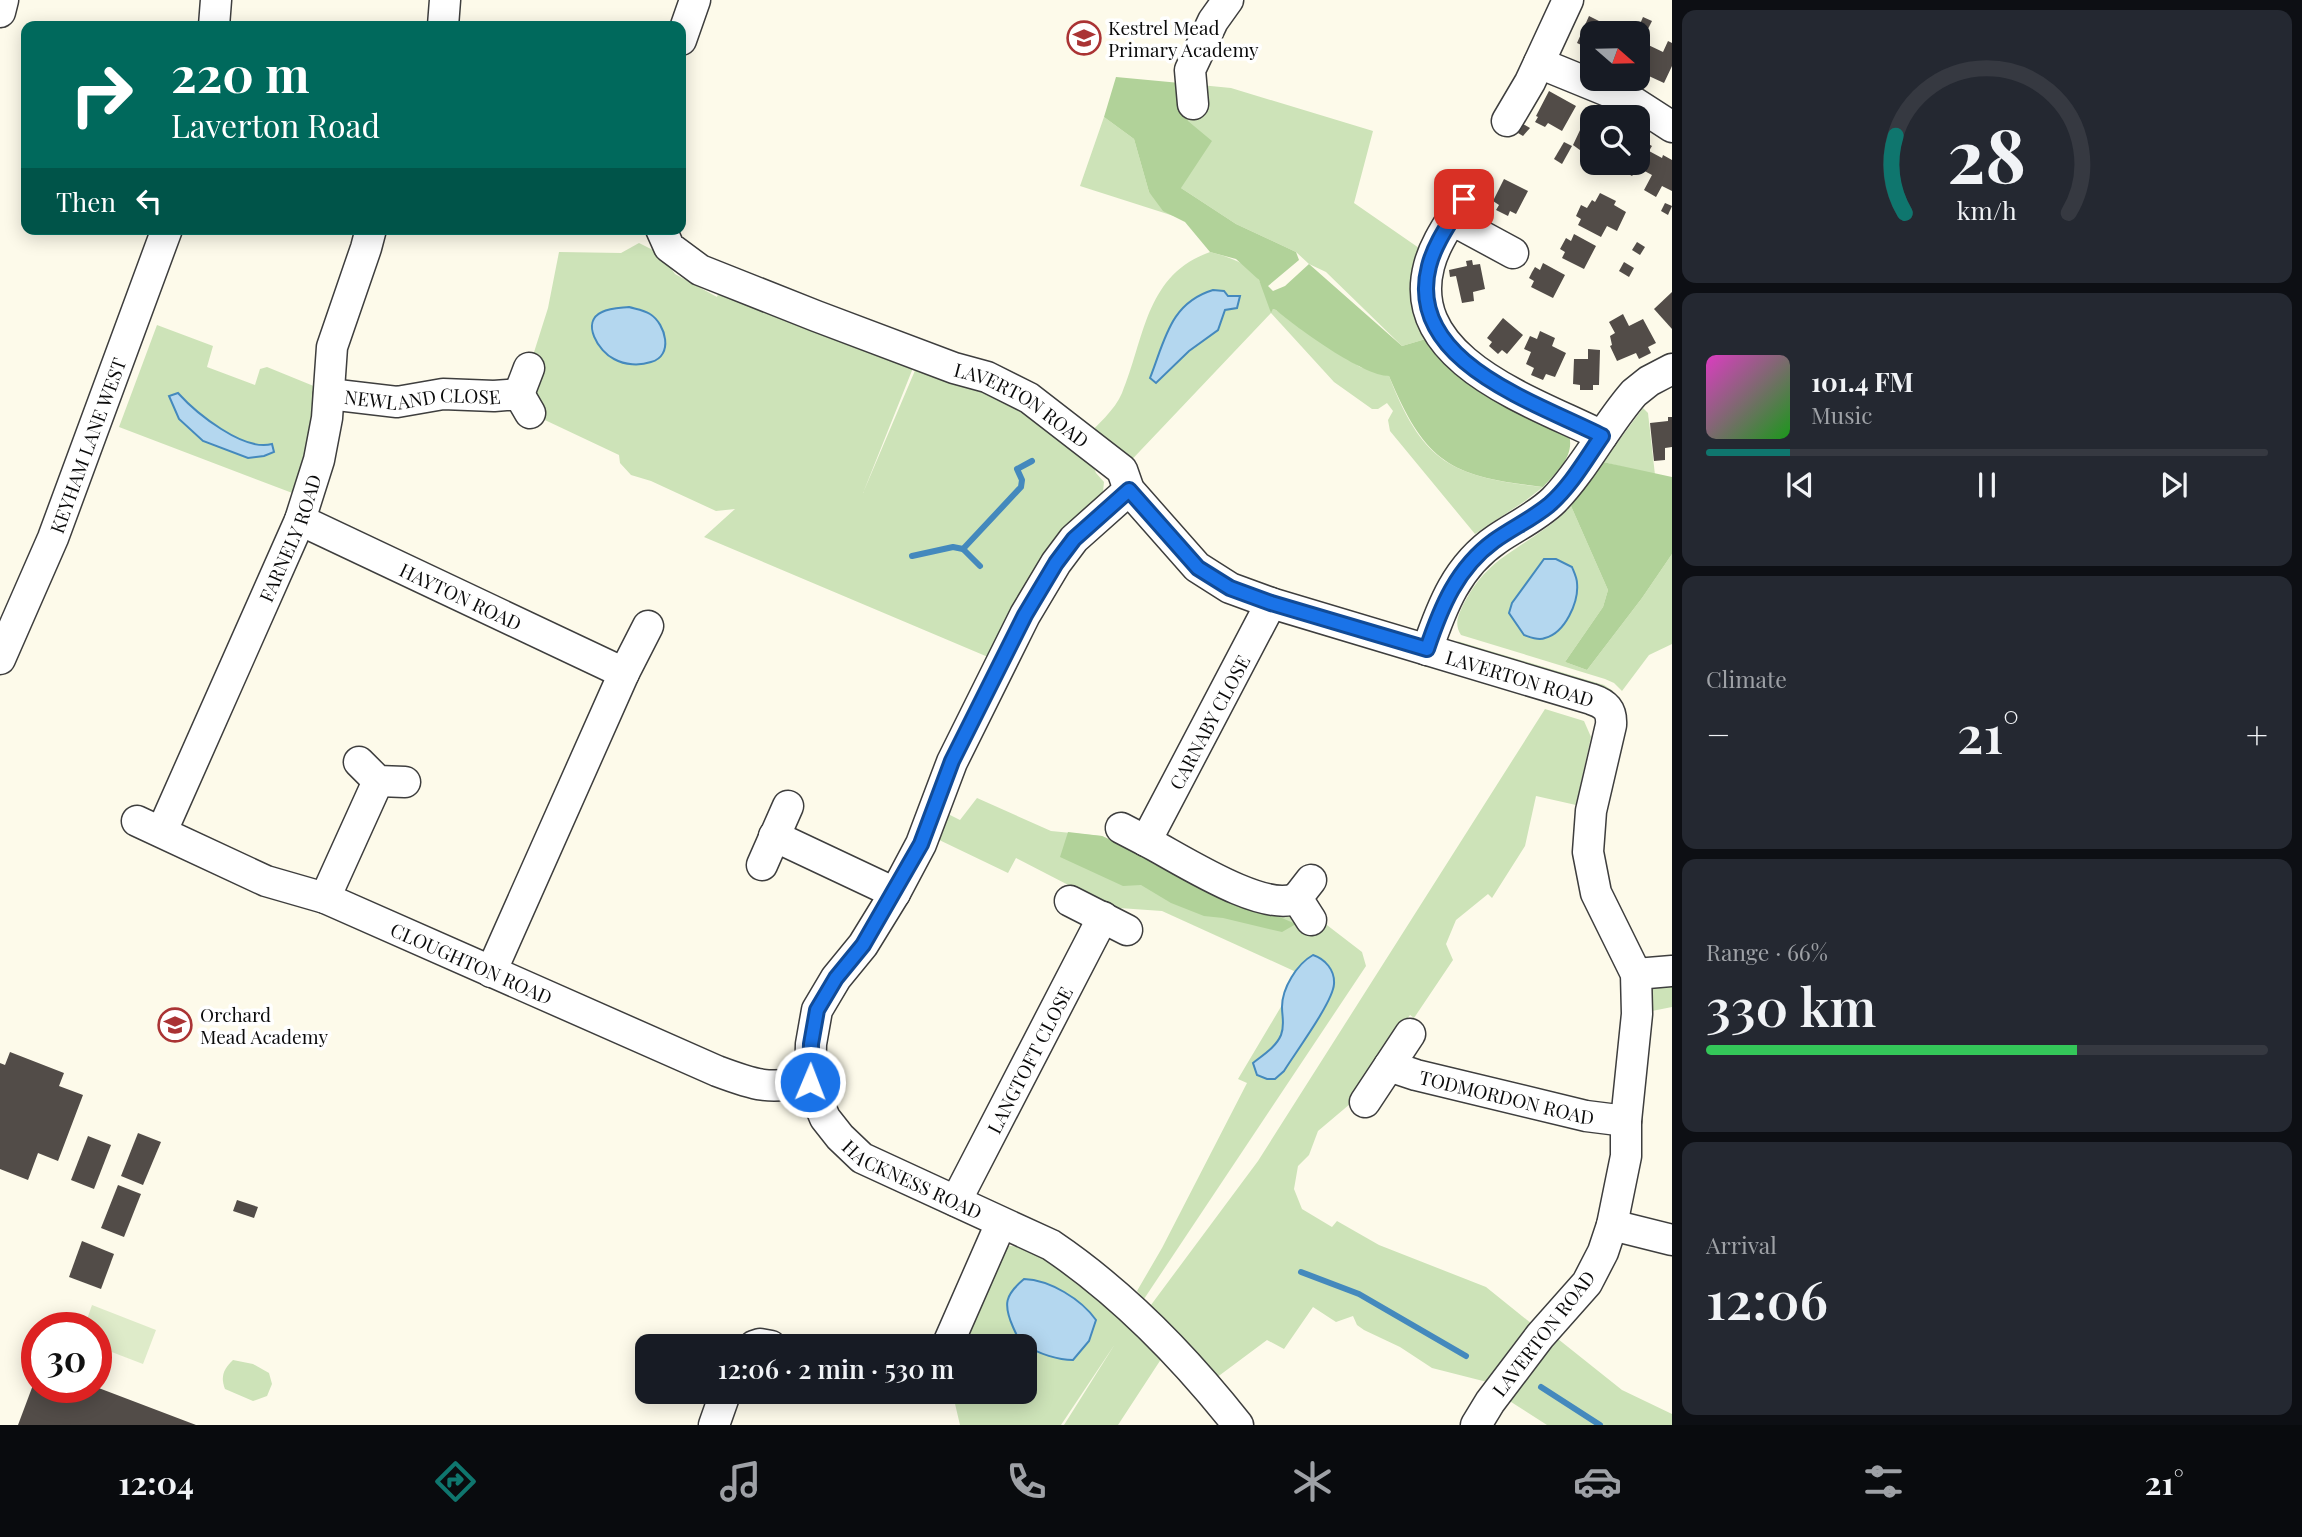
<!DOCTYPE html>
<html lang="en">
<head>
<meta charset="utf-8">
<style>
	:root { --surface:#171b24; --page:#242831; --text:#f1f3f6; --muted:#9ea1a6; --line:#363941; --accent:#0f766e }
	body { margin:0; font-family:"Playfair Display",serif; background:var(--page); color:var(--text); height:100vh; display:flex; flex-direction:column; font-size:26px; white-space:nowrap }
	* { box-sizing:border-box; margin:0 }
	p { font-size:23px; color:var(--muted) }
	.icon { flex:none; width:38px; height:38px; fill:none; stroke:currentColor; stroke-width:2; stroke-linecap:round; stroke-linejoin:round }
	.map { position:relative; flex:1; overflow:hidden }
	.side { display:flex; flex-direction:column; gap:10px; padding:10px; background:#0d0f14; width:630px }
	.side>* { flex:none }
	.guide { position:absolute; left:21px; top:21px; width:665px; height:214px; border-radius:14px; box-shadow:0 4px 18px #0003; background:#00695c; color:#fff; overflow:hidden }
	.needle { width:46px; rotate:110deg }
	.tools { position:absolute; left:1580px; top:21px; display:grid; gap:14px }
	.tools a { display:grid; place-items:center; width:70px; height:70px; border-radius:14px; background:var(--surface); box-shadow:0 4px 18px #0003; font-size:35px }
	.speed { position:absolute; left:21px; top:1312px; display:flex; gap:14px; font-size:35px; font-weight:700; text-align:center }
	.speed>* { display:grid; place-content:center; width:91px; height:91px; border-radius:50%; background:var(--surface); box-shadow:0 4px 18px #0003; line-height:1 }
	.speed .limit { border:10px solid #d22; background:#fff; color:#111 }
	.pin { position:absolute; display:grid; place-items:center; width:60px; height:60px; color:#fff; margin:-30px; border-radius:14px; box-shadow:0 4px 10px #0006 }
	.me { position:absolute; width:77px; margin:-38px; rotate:1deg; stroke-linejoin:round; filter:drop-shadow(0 0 5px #0008) }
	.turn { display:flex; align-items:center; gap:24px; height:147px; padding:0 35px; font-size:32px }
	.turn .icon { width:91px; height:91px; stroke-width:2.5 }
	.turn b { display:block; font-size:49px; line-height:60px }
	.then { display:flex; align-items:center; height:66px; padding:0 35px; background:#0003; gap:14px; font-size:26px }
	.big { font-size:52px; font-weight:600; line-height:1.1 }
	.side .card { flex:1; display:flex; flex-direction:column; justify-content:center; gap:10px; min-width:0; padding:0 24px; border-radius:14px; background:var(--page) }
	.side .dial { align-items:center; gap:0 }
	.dial svg { height:182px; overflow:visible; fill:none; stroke:var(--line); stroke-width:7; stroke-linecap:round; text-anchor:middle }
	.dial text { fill:var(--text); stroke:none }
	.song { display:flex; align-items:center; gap:21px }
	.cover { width:84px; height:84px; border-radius:10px; background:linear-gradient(135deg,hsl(310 70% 55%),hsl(120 70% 35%)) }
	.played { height:7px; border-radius:4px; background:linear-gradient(90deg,var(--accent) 15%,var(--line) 15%) }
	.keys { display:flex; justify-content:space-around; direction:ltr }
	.heat { display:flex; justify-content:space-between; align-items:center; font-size:38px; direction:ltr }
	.charge { height:10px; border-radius:5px; background:linear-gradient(90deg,#34c759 66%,var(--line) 0) }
	.trip { position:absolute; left:635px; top:1334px; width:402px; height:70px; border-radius:14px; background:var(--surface); box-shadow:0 4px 18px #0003; font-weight:600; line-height:70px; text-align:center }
	.dock { display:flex; height:112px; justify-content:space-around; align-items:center; background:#090b0e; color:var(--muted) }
	.dock .icon { width:49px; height:49px }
	.dock .active { color:var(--accent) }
	.dock b { font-size:32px; color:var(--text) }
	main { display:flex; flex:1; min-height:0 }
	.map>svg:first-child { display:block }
	.green { fill:#cde3b8 }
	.forest { fill:#b1d299 }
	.pitch { fill:#deebc9 }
	.water { fill:#b4d7ef; stroke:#4489bd; stroke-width:2 }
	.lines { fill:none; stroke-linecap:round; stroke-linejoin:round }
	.stream { stroke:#4489bd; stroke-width:6 }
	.building { fill:#524c48 }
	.minor-casing { stroke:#3e3e3e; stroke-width:33 }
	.minor { stroke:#fff; stroke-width:30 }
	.route-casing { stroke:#114b97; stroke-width:18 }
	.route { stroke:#1a73e8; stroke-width:12 }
	.labels { text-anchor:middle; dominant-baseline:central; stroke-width:7; stroke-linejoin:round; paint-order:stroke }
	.poi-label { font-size:19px; fill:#0b0b0b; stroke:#fff; text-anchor:start }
	.street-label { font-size:19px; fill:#0b0b0b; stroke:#fff }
</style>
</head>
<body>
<main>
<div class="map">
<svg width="1672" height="1425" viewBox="0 0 1672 1425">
	<rect width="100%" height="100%" fill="#fdfaea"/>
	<!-- green -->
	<g class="green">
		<path d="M1180,83L1231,88L1373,131L1354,203L1419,248C1404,283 1416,306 1429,338L1402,346L1326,272L1309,264L1296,252L1236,224L1181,188L1188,121Z"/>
		<polygon points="1104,117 1134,139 1149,192 1180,218 1080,186"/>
		<polygon points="639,243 661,254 675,274 717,297 723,281 919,353 863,493 922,354 1083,440 1096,473 1104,482 1103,492 1039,560 988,657 704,537 735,509 716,511 651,481 631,475 620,463 619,455 530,413 529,368 548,308 559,252 621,253"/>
		<path d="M1210,252C1249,262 1261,272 1271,312L1273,309L1276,310L1360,367L1389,376C1423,464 1453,477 1543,487L1525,501L1475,534L1390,431L1388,420L1393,411L1387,403L1378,409H1372L1334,382L1271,313L1122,470L1084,439C1097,425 1115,410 1122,393C1145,338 1145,275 1210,252Z"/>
		<polygon points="157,325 213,346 207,367 255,385 260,369 267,367 321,389 295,494 119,427"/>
		<polygon points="1643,408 1648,413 1655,475 1603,462"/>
		<path d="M1571,506L1608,590L1603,607L1565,662L1587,670L1642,598L1672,554V644L1649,655L1622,691L1614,683L1605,679L1461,635C1454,624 1458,616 1463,605C1485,562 1510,554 1546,528C1555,522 1563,514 1571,506Z"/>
		<polygon points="1457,641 1604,685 1613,691 1611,694 1464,647"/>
		<polygon points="1545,709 1584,721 1591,737 1576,805 1536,796 1525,846 1492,898 1488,894 1456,920 1446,944 1453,960 1414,1018 1410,1015 1350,1104 1318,1131 1309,1155 1298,1166 1294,1189 1302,1209 1332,1227 1337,1221 1379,1245 1486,1287 1532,1324 1487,1382 1432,1368 1400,1347 1364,1330 1357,1325 1353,1316 1336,1322 1313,1307 1284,1349 1267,1340 1216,1378 1148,1309 1258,1161"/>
		<polygon points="977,798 1051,831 1102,836 1136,852 1323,922 1362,952 1366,966 1144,1299 1137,1291 1162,1248 1247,1083 1238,1079 1282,1005 1294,971 1162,911 1119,908 1107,905 1016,858 1008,873 933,837 942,811 960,820"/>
		<polygon points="1672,971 1672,1007 1637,1014 1636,974"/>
		<path d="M1008,1246C1050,1245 1098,1299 1126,1326L1140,1319L1169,1347L1118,1425H1064L1115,1344L1061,1425H960L952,1391H1026V1346H957L999,1255Z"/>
		<polygon points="1558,1339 1622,1390 1672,1414 1672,1425 1547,1425 1508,1400"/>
		<path d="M233,1360L253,1364L269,1373L272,1384L267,1396L253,1401L225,1389C220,1376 224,1369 233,1360Z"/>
	</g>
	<!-- forest -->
	<g class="forest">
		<path d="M1116,77L1180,83L1188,121L1212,141L1181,188L1236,224L1296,252L1299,260L1268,286L1273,291L1285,286L1309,264L1402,346L1429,338L1569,435C1575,456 1557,472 1543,487C1450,476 1426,464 1389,376C1363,376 1297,328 1276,310L1273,309L1271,313L1259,280L1236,259L1210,252L1185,222L1163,211L1149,192L1134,139L1104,117Z"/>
		<polygon points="1603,462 1672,477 1672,554 1642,598 1587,670 1565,662 1603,607 1608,590 1571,506"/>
		<polygon points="1068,832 1102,836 1136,852 1155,865 1296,924 1282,932 1223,918 1204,916 1171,903 1141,885 1123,886 1060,857"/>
	</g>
	<!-- pitch -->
	<polygon class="pitch" points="92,1305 156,1330 143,1364 96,1346 96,1328 84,1328"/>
	<!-- water -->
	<g class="water">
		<path d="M1213,290L1224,291L1228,296H1240L1237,308L1225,310L1218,330L1189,351L1156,383L1150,378C1165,340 1170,303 1213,290Z"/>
		<path d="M629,307C636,309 644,310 650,314C666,324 674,356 651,362C639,366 625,365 614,359C599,352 580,322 602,312C610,308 621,308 629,307Z"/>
		<path d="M178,393C196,413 244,452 272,444L274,452L264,456L248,458L203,441L179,419L169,396Z"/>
		<path d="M1544,559H1556L1572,567C1574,572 1577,578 1577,583C1579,602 1565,633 1545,638C1538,641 1530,637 1524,635L1509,613L1512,603Z"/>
		<path d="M1313,955C1325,959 1335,970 1334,984C1333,1002 1295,1053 1284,1071L1275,1079H1267L1257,1075L1253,1063C1263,1055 1276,1047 1281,1035C1285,1025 1282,1017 1282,1007C1282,988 1297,964 1313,955Z"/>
		<path d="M1024,1279C1050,1280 1081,1299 1096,1320L1089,1341L1073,1360C1059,1360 1038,1354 1026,1345C1019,1341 1016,1334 1013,1327C1003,1304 1005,1295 1024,1279Z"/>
	</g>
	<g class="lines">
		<!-- stream -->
		<g class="stream">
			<polyline points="963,549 1021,487 1022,480 1017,469 1032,461"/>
			<polyline points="912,556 953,547 963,549 980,566"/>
			<polyline points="1301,1272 1359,1294 1466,1356"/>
			<polyline points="1541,1387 1600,1425"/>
		</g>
	</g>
	<!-- building -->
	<g class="building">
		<polygon points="1589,16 1603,23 1626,33 1592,33 1592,50 1577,43"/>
		<polygon points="1643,17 1652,21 1643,39 1636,33"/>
		<polygon points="1668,41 1672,43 1672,66 1664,83 1638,71 1638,51 1642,42 1663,52"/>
		<polygon points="1549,91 1576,106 1562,131 1548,123 1545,127 1535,122 1538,117 1536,116"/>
		<polygon points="1589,111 1600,117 1592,117 1592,145 1589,143 1584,153 1573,145"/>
		<polygon points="1523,124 1530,128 1523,136 1518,133"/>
		<polygon points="1638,138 1652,146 1649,151 1662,158 1663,155 1672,160 1672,191 1662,186 1656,197 1644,190 1652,175 1639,168 1632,176 1621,170 1625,163 1638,163"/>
		<polygon points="1564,142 1572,146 1562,164 1554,159"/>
		<polygon points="1504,179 1528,191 1516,214 1510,211 1508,216 1496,210 1499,205 1493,201"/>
		<polygon points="1600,193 1616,201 1614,205 1626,212 1617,231 1607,226 1601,237 1578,225 1581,219 1576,216 1581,205 1587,208 1592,200 1595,202"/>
		<polygon points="1665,203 1672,206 1668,215 1661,211"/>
		<polygon points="1574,234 1596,246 1584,269 1562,258 1565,252 1560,249 1566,238 1571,241"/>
		<polygon points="1637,242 1645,247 1640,255 1632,250"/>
		<polygon points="1472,260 1473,265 1480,264 1485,289 1473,292 1474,301 1462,303 1456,276 1450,277 1449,270 1467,266 1466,261"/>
		<polygon points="1624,262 1634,268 1629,277 1619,271"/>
		<polygon points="1543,263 1565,275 1553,298 1531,287 1534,281 1529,278 1532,272 1535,267 1540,270"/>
		<polygon points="1672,292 1672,329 1654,309"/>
		<polygon points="1623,314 1629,326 1643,319 1656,343 1648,347 1651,353 1639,359 1636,353 1617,361 1610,346 1612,345 1610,336 1615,333 1609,322"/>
		<polygon points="1503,318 1523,335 1507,354 1502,350 1498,354 1489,346 1492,342 1487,338"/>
		<polygon points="1540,331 1555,338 1552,346 1566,353 1555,377 1546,374 1543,380 1531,375 1534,368 1526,364 1531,352 1524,349 1530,336 1537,339"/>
		<polygon points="1588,349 1600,350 1599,385 1593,385 1593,390 1580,390 1580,385 1573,384 1574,359 1588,359"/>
		<polygon points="1668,417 1672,417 1672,447 1665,448 1665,460 1654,461 1650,423 1668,421"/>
		<polygon points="10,1052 64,1073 59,1086 83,1095 58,1161 38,1153 28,1180 0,1169 0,1063 5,1065"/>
		<polygon points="138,1133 161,1142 143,1185 121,1176"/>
		<polygon points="88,1136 111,1145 94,1189 71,1180"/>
		<polygon points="118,1185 141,1194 124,1237 101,1228"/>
		<polygon points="237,1200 258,1207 254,1218 233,1211"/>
		<polygon points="82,1241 114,1254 101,1289 69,1277"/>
		<polygon points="36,1377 37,1388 96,1387 196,1425 18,1425"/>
	</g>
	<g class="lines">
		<defs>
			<g id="minor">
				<polyline points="0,12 3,0"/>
				<polyline points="214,26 216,0"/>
				<polyline points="443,26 445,0"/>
				<polyline points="681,40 695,0"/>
				<polyline points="1539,63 1632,101 1672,127"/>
				<polyline points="1193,104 1190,70 1213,21 1228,0"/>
				<polyline points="1507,121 1530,82 1568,0"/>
				<path d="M1464,199C1452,220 1435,242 1429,266C1404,362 1538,403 1602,436"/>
				<polyline points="1452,220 1513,253"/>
				<path id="s1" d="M661,229L669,247L700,270L816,316L954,368L987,377L1029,398L1122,470L1129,490L1197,567L1230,588L1271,603L1591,699C1606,704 1612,710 1611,725L1591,811L1588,852L1596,893L1636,974L1637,1014L1626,1121V1156L1612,1225L1603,1252L1587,1283L1540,1336L1490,1402L1476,1425"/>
				<path id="s2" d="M329,394L397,402L443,394L494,396L519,394L530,413"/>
				<polyline points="519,394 529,368"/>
				<path id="s3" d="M1129,490L1074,539L1056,563L1025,615L952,762L921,844L895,893L863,945L836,978L817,1010L811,1044L810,1082L825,1118L840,1137L862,1158L1051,1245C1122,1293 1185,1358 1238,1425"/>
				<path id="s4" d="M300,520L624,673"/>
				<path d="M1271,603L1146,841C1179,858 1264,914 1297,898"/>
				<path d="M1427,650C1442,606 1457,566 1497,539C1516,526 1538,516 1554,500C1585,468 1605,426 1634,393L1649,381L1672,369"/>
				<path id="s5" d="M0,659L53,538L167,229"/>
				<polyline points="359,762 378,781 405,782"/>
				<path id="s6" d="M137,821L266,881L325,898L717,1071C757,1086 767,1089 810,1082"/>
				<polyline points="1121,828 1146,841"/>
				<path id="s7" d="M162,831L300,520L319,460L327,418L332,347L366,248L371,229"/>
				<polyline points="774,836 895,893"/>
				<polyline points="762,865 788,806"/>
				<polyline points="1311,880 1297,898 1311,920"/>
				<polyline points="325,898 378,781"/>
				<polyline points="1070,901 1127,930"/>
				<polyline points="491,972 624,673 648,626"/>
				<polyline points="1636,974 1672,971"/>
				<path id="s8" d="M1389,1066L1416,1075L1586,1116L1626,1121"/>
				<polyline points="1365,1102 1410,1034"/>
				<path id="s9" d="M956,1201L1103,917"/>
				<polyline points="1612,1225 1672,1240"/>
				<polyline points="754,1346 760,1344 771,1346"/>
				<polyline points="947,1346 1001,1223"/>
				<polyline points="714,1425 726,1391"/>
			</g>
		</defs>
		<!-- minor casing -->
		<use href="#minor" class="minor-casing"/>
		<!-- minor -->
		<use href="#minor" class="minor"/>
	</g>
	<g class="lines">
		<defs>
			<path id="route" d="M810,1082L811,1044L817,1010L836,978L863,945L921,844L952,761L1025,615L1056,563L1074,539L1129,490L1198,568L1230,588L1271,603L1427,649C1441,607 1457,568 1494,541C1512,528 1532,519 1549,505C1571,486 1586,459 1602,436C1538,403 1404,362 1429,266C1435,242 1452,220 1464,199"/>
		</defs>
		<!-- route casing -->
		<use href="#route" class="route-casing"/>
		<!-- route -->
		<use href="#route" class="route"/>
	</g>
	<!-- icons -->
	<defs>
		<symbol id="school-ring" viewBox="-11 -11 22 22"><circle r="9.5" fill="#fff" stroke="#aa3334" stroke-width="1.5"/><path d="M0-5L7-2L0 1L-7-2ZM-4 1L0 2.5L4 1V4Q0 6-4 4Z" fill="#aa3334"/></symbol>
	</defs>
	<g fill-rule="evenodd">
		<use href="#school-ring" x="1065" y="19" width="38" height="38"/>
		<use href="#school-ring" x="156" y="1006" width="38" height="38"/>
	</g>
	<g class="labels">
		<!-- poi labels -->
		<g class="poi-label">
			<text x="1108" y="27">Kestrel Mead<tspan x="1108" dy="22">Primary Academy</tspan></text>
			<text x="200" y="1014">Orchard<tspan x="200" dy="22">Mead Academy</tspan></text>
		</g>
		<!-- street labels -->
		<g class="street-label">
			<text stroke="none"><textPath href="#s2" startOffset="94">NEWLAND CLOSE</textPath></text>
			<text stroke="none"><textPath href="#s1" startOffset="408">LAVERTON ROAD</textPath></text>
			<text stroke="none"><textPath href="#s5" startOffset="231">KEYHAM LANE WEST</textPath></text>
			<text stroke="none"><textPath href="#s7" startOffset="320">FARNELY ROAD</textPath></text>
			<text stroke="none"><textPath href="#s4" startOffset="178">HAYTON ROAD</textPath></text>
			<text stroke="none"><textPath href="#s1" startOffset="996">LAVERTON ROAD</textPath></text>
			<text transform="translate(1209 722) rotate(-62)">CARNABY CLOSE</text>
			<text stroke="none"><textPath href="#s6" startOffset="364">CLOUGHTON ROAD</textPath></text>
			<text stroke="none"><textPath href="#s9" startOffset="159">LANGTOFT CLOSE</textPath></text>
			<text stroke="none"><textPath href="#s8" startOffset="122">TODMORDON ROAD</textPath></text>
			<text stroke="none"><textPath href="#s3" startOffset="833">HACKNESS ROAD</textPath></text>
			<text transform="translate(1543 1333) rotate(-52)">LAVERTON ROAD</text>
		</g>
	</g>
</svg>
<div class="tools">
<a><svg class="needle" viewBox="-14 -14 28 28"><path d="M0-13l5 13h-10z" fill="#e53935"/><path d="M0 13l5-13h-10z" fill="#9ea1a6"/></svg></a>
<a><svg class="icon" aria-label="search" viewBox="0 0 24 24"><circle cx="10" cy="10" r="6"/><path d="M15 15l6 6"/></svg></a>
</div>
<div class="speed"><div class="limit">30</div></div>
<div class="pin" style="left:1464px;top:199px;background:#d93025"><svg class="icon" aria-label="arrive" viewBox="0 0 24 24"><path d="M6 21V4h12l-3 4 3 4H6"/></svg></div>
<svg class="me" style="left:810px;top:1082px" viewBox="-20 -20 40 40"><circle r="17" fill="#1a73e8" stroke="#fff" stroke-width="3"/><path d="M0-11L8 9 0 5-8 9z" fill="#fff"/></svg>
<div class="trip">12:06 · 2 min · 530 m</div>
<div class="guide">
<div class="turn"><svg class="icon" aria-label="right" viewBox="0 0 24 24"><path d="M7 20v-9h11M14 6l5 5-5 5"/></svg><div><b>220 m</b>Laverton Road</div></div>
<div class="then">Then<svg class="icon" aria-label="left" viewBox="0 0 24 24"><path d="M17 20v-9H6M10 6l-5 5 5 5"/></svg></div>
</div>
</div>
<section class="side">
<div class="card dial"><svg viewBox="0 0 100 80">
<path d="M14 69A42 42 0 1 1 86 69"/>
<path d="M14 69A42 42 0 0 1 10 35" stroke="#0f766e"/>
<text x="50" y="56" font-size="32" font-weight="700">28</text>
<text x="50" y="72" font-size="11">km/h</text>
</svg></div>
<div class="card">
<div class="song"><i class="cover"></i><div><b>101.4 FM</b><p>Music</p></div></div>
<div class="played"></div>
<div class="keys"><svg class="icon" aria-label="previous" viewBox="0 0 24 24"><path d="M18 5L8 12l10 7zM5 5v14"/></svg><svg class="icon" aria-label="pause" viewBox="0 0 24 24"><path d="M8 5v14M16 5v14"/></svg><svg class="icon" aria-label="next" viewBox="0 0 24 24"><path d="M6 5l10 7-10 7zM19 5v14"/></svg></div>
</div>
<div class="card"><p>Climate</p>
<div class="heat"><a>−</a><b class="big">21°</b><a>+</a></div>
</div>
<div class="card"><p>Range · 66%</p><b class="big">330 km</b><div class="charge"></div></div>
<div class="card"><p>Arrival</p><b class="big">12:06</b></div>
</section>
</main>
<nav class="dock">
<b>12:04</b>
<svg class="icon active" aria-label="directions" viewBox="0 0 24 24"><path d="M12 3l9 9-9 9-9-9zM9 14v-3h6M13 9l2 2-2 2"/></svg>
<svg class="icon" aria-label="music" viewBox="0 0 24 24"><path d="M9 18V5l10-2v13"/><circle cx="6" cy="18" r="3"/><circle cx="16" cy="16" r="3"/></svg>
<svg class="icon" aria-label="phone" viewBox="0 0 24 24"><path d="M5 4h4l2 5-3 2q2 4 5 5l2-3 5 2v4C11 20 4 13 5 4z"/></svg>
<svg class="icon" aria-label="climate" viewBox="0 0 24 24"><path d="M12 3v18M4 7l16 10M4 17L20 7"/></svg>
<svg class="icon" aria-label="car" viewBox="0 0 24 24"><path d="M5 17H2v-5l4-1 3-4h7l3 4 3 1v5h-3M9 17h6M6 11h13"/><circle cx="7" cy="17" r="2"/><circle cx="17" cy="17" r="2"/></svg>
<svg class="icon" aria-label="filters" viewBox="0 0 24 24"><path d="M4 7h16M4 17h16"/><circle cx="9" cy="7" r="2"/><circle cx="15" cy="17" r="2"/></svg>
<b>21°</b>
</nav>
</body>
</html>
